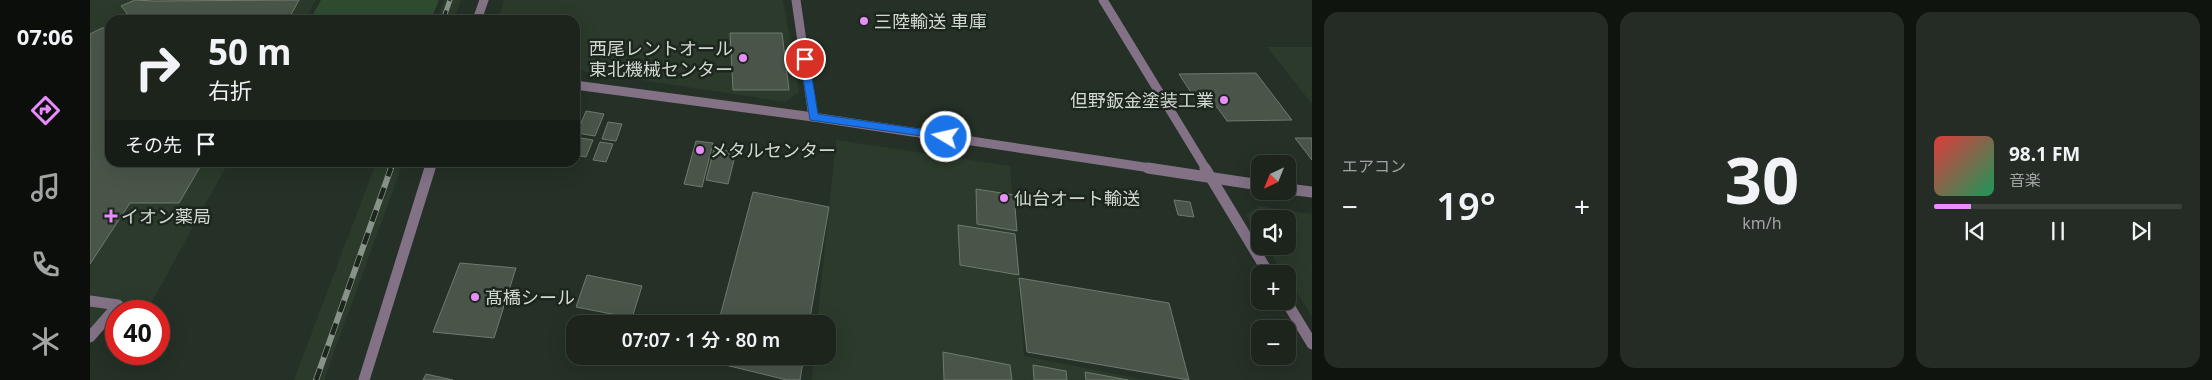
<!DOCTYPE html>
<html lang="ja">
<head>
<meta charset="utf-8">
<style>
	:root { --surface:#1c241c; --page:#252c25; --text:#f1f3f6; --muted:#a0a4a3; --line:#3a413b; --accent:#ea8dfc }
	body { margin:0; font-family:"Noto Sans","Noto Sans JP",sans-serif; background:var(--page); color:var(--text); height:100vh; display:flex; flex-direction:column; font-size:19px; white-space:nowrap }
	* { box-sizing:border-box; margin:0 }
	p { font-size:16px; color:var(--muted) }
	.icon { flex:none; width:28px; height:28px; fill:none; stroke:currentColor; stroke-width:2; stroke-linecap:round; stroke-linejoin:round }
	.map { position:relative; flex:1; overflow:hidden }
	.sheet { display:flex; flex-direction:column; gap:12px; padding:12px; background:#0f140f; width:900px }
	.sheet>* { flex:none }
	.top-card { position:absolute; left:15px; top:15px; width:475px; height:152px; border-radius:15px; box-shadow:0 5px 20px #0002,0 0 0 1px var(--line); background:#1c241c; color:var(--text); overflow:hidden }
	.needle { width:32px; rotate:223deg }
	.fabs { position:absolute; left:1161px; top:155px; display:grid; gap:10px }
	.fabs a { display:grid; place-items:center; width:45px; height:45px; border-radius:10px; background:var(--surface); box-shadow:0 5px 20px #0002,0 0 0 1px var(--line); font-size:25px }
	.speed { position:absolute; left:15px; top:300px; display:flex; gap:10px; font-size:25px; font-weight:700; text-align:center }
	.speed>* { display:grid; place-content:center; width:65px; height:65px; border-radius:50%; background:var(--surface); box-shadow:0 5px 20px #0002,0 0 0 1px var(--line); line-height:1 }
	.speed .limit { border:8px solid #d22; background:#fff; color:#111 }
	.pin { position:absolute; display:grid; place-items:center; width:42px; height:42px; color:#fff; margin:-21px; border:2px solid #fff; border-radius:50%; box-shadow:0 1px 5px #0007 }
	.me { position:absolute; width:55px; margin:-28px; rotate:279deg; stroke-linejoin:round; filter:drop-shadow(0 0 4px #0008) }
	.turn { display:flex; align-items:center; gap:18px; height:105px; padding:0 20px; font-size:22px }
	.turn .icon { width:65px; height:65px; stroke-width:2.5 }
	.turn b { display:block; font-size:35px; line-height:42px }
	.then { display:flex; align-items:center; height:48px; padding:0 20px; background:#0003; gap:10px; font-size:19px }
	.big { font-size:38px; font-weight:600; line-height:1.1 }
	.sheet .tile { flex:1; display:flex; flex-direction:column; justify-content:center; gap:8px; min-width:0; padding:0 18px; border-radius:15px; background:var(--page) }
	.sheet .dial { align-items:center; gap:0 }
	.dial b { font-size:65px; line-height:1 }
	.song { display:flex; align-items:center; gap:15px }
	.cover { width:60px; height:60px; border-radius:8px; background:linear-gradient(135deg,hsl(0 70% 55%),hsl(150 70% 35%)) }
	.played { height:5px; border-radius:2px; background:linear-gradient(90deg,var(--accent) 15%,var(--line) 15%) }
	.keys { display:flex; justify-content:space-around; direction:ltr }
	.heat { display:flex; justify-content:space-between; align-items:center; font-size:28px; direction:ltr }
	.sheet .tiles { flex:1; display:grid; gap:12px; grid-template-columns:repeat(3,1fr) }
	.trip { position:absolute; left:476px; top:315px; width:270px; height:50px; border-radius:15px; background:var(--surface); box-shadow:0 5px 20px #0002,0 0 0 1px var(--line); font-weight:600; line-height:50px; text-align:center }
	main { display:flex; flex:1; min-height:0 }
	.dock { display:flex; flex-direction:column; width:90px; justify-content:space-around; align-items:center; background:#0b0e0b; color:var(--muted) }
	.dock .icon { width:35px; height:35px }
	.dock .on { color:var(--accent) }
	.dock b { font-size:22px; color:var(--text) }
	.map>svg:first-child { display:block }
	.built { fill:#2b3a2b }
	.green { fill:#2f4c31 }
	.building { fill:#4a554a; stroke:#6e7a6e }
	.lines { fill:none; stroke-linecap:round; stroke-linejoin:round }
	.minor-far1 { stroke:#837286; stroke-width:9 }
	.minor { stroke:#837286; stroke-width:11 }
	.tertiary-far1 { stroke:#837286; stroke-width:9 }
	.tertiary { stroke:#837286; stroke-width:11 }
	.rail-far1-casing { stroke:#899289; stroke-width:5 }
	.rail-casing { stroke:#899289; stroke-width:6 }
	.rail-far1 { stroke:#1c261c; stroke-width:3; stroke-dasharray:10; stroke-linecap:butt }
	.rail { stroke:#1c261c; stroke-width:4.5; stroke-dasharray:12; stroke-linecap:butt }
	.route { fill:#1a73e8; stroke:#114b97 }
	.poi-dot { fill:#ea8dfc; stroke:#1c261c; stroke-width:2 }
	.labels { text-anchor:middle; dominant-baseline:central; stroke-width:5; stroke-linejoin:round; paint-order:stroke }
	.poi-label { font-size:18px; fill:#d1d8d1; stroke:#1c261c; text-anchor:start }
</style>
</head>
<body>
<main>
<nav class="dock">
<b>07:06</b>
<svg class="icon on" aria-label="directions" viewBox="0 0 24 24"><path d="M12 3l9 9-9 9-9-9zM9 14v-3h6M13 9l2 2-2 2"/></svg>
<svg class="icon" aria-label="music" viewBox="0 0 24 24"><path d="M9 18V5l10-2v13"/><circle cx="6" cy="18" r="3"/><circle cx="16" cy="16" r="3"/></svg>
<svg class="icon" aria-label="phone" viewBox="0 0 24 24"><path d="M5 4h4l2 5-3 2q2 4 5 5l2-3 5 2v4C11 20 4 13 5 4z"/></svg>
<svg class="icon" aria-label="climate" viewBox="0 0 24 24"><path d="M12 3v18M4 7l16 10M4 17L20 7"/></svg>
</nav>
<div class="map">
<svg width="1222" height="380" viewBox="0 0 1222 380">
	<rect width="100%" height="100%" fill="#253026"/>
	<!-- built -->
	<g class="built">
		<polygon points="0,0 226,0 215,20 20,20 20,162 138,163 57,311 26,311 26,318 0,338"/>
		<polygon points="354,0 371,0 364,20 346,20"/>
		<polygon points="414,0 693,0 709,92 695,102 485,70 485,20 408,20"/>
		<polygon points="1177,47 1222,47 1222,104"/>
		<polygon points="746,140 920,166 934,356 1056,380 936,380 936,378 935,380 722,380 724,356 738,356 738,324 727,324"/>
		<polygon points="286,163 313,163 234,380 204,380"/>
		<polygon points="1169,206 1222,214 1222,316 1198,279 1198,274 1194,274 1176,246 1198,246 1198,219 1170,219 1170,237 1156,215"/>
	</g>
	<!-- green -->
	<polygon class="green" points="231,0 349,0 341,20 220,20"/>
	<!-- building -->
	<g class="building">
		<polygon points="45,0 64,1 209,0 198,20 31,20 37,13 31,6"/>
		<polygon points="12,28 20,28 20,162 113,162 89,203 40,203 0,264 0,34"/>
		<polygon points="640,33 692,33 699,90 643,90"/>
		<polygon points="1166,73 1202,120 1137,121 1127,107 1102,94 1089,74"/>
		<polygon points="496,111 514,114 505,136 487,133"/>
		<polygon points="518,122 532,124 526,141 512,139"/>
		<polygon points="485,137 503,140 496,157 485,155"/>
		<polygon points="1205,138 1222,138 1222,160"/>
		<polygon points="606,141 623,143 612,187 594,184"/>
		<polygon points="510,142 523,144 516,162 503,160"/>
		<polygon points="624,149 646,152 638,184 616,180"/>
		<polygon points="886,189 924,195 927,231 887,224"/>
		<polygon points="663,192 739,207 719,324 628,324"/>
		<polygon points="1084,200 1100,202 1104,217 1088,215"/>
		<polygon points="868,225 925,234 929,275 870,265"/>
		<polygon points="370,263 426,268 404,338 343,332"/>
		<polygon points="497,275 552,286 542,318 486,307"/>
		<polygon points="929,278 1079,303 1099,380 937,352"/>
		<polygon points="853,352 920,365 922,380 854,380"/>
		<polygon points="620,356 714,356 710,380 697,380 619,361"/>
		<polygon points="943,365 976,371 977,380 944,380"/>
		<polygon points="995,372 1038,380 996,380"/>
		<polygon points="336,374 363,380 333,380"/>
	</g>
	<g class="lines">
		<!-- minor-far1 -->
		<g class="minor-far1">
			<polyline points="706,0 723,117"/>
			<polyline points="1013,0 1116,169"/>
		</g>
		<!-- minor -->
		<g class="minor">
			<polyline points="1115,168 1179,274"/>
			<polyline points="0,301 28,305 0,337"/>
			<polyline points="1196,301 1222,344"/>
		</g>
		<!-- tertiary-far1 -->
		<g class="tertiary-far1">
			<polyline points="387,20 394,0"/>
			<polyline points="485,85 723,117 1067,169"/>
			<polyline points="340,169 342,162"/>
		</g>
		<!-- tertiary -->
		<g class="tertiary">
			<polyline points="1058,168 1170,185"/>
			<polyline points="1198,189 1222,192"/>
			<polyline points="274,380 340,168"/>
		</g>
		<defs>
			<g id="rail-far1">
				<polyline points="353,20 360,0"/>
				<polyline points="300,169 303,162"/>
			</g>
			<polyline id="rail" points="226,380 301,168"/>
		</defs>
		<!-- rail-far1 casing -->
		<use href="#rail-far1" class="rail-far1-casing"/>
		<!-- rail casing -->
		<use href="#rail" class="rail-casing"/>
		<!-- rail-far1 -->
		<use href="#rail-far1" class="rail-far1"/>
		<!-- rail -->
		<use href="#rail" class="rail"/>
	</g>
	<!-- route -->
	<polygon class="route" points="715,55 719,59 728,114 856,133 860,135 860,140 720,120 710,59"/>
	<!-- markers -->
	<g class="poi-dot">
		<circle cx="774" cy="21" r="5"/>
		<circle cx="653" cy="58" r="5"/>
		<circle cx="1134" cy="100" r="5"/>
		<circle cx="610" cy="150" r="5"/>
		<circle cx="914" cy="198" r="5"/>
		<path d="M18.5 208.5h5v5h5v5h-5v5h-5v-5h-5v-5h5z"/>
		<circle cx="385" cy="297" r="5"/>
	</g>
	<g class="labels">
		<!-- poi labels -->
		<g class="poi-label">
			<text x="784" y="21">三陸輸送 車庫</text>
			<text x="643" y="48" text-anchor="end">西尾レントオール<tspan x="643" dy="21">東北機械センター</tspan></text>
			<text x="1124" y="100" text-anchor="end">但野鈑金塗装工業</text>
			<text x="620" y="150">メタルセンター</text>
			<text x="924" y="198">仙台オート輸送</text>
			<text x="31" y="216">イオン薬局</text>
			<text x="395" y="297">髙橋シール</text>
		</g>
	</g>
</svg>
<div class="fabs">
<a><svg class="needle" viewBox="-14 -14 28 28"><path d="M0-13l5 13h-10z" fill="#e53935"/><path d="M0 13l5-13h-10z" fill="#a0a4a3"/></svg></a>
<a><svg class="icon" aria-label="sound" viewBox="0 0 24 24"><path d="M4 9h4l5-4v14l-5-4H4zM17 9q2 3 0 6"/></svg></a>
<a>+</a>
<a>−</a>
</div>
<div class="speed"><div class="limit">40</div></div>
<div class="pin" style="left:715px;top:59px;background:#d93025"><svg class="icon" aria-label="arrive" viewBox="0 0 24 24"><path d="M6 21V4h12l-3 4 3 4H6"/></svg></div>
<svg class="me" style="left:856px;top:137px" viewBox="-20 -20 40 40"><circle r="17" fill="#1a73e8" stroke="#fff" stroke-width="3"/><path d="M0-11L8 9 0 5-8 9z" fill="#fff"/></svg>
<div class="trip">07:07 · 1 分 · 80 m</div>
<div class="top-card">
<div class="turn"><svg class="icon" aria-label="right" viewBox="0 0 24 24"><path d="M7 20v-9h11M14 6l5 5-5 5"/></svg><div><b>50 m</b>右折</div></div>
<div class="then">その先<svg class="icon" aria-label="arrive" viewBox="0 0 24 24"><path d="M6 21V4h12l-3 4 3 4H6"/></svg></div>
</div>
</div>
<section class="sheet">
<div class="tiles">
<div class="tile"><p>エアコン</p>
<div class="heat"><a>−</a><b class="big">19°</b><a>+</a></div>
</div>
<div class="tile dial"><b>30</b><p>km/h</p></div>
<div class="tile">
<div class="song"><i class="cover"></i><div><b>98.1 FM</b><p>音楽</p></div></div>
<div class="played"></div>
<div class="keys"><svg class="icon" aria-label="previous" viewBox="0 0 24 24"><path d="M18 5L8 12l10 7zM5 5v14"/></svg><svg class="icon" aria-label="pause" viewBox="0 0 24 24"><path d="M8 5v14M16 5v14"/></svg><svg class="icon" aria-label="next" viewBox="0 0 24 24"><path d="M6 5l10 7-10 7zM19 5v14"/></svg></div>
</div>
</div>
</section>
</main>
</body>
</html>
